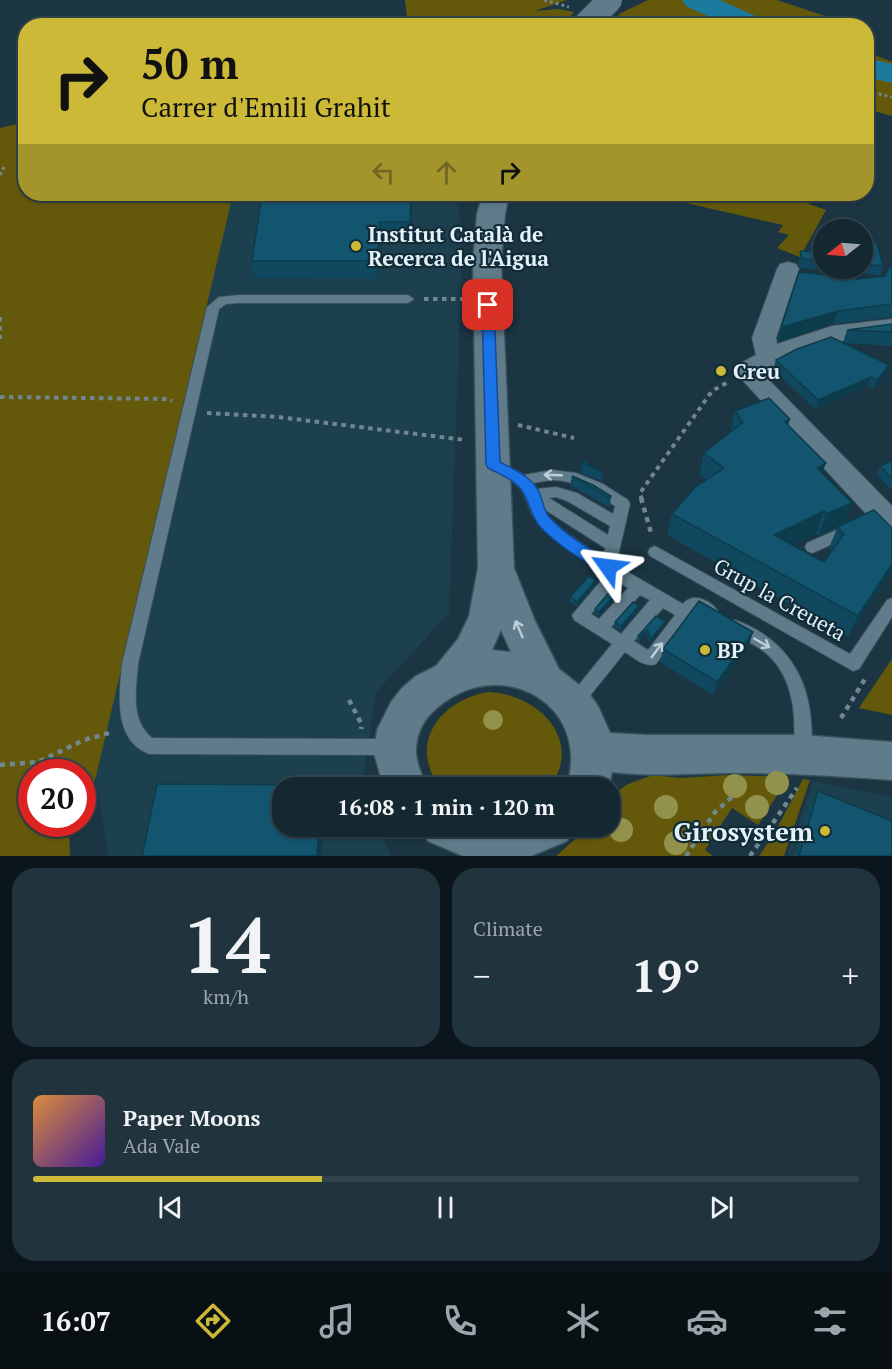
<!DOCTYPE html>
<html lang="en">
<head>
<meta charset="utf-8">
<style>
	:root { --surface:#142832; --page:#21343e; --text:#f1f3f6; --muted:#9da6ac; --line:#33444d; --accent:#cdb938 }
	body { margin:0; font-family:"PT Serif",serif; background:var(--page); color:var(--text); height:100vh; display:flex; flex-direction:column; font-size:22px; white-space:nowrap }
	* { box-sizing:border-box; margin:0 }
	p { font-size:20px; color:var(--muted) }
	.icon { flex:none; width:33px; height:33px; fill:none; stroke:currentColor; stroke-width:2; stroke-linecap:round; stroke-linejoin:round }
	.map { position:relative; height:856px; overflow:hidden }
	.side { display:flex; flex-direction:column; gap:12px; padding:12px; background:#0b161c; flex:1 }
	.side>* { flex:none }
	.banner { position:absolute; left:18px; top:18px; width:856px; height:183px; border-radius:24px; box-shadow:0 2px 4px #0004,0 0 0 2px var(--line); background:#cdb938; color:#111; overflow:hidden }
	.needle { width:39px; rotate:253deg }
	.tools { position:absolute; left:813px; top:219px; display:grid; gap:12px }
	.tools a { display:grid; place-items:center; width:60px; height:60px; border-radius:50%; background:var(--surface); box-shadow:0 2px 4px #0004,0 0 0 2px var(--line); font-size:30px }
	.speed { position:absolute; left:18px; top:759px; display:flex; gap:12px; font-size:30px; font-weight:700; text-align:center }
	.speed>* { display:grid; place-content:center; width:78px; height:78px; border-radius:50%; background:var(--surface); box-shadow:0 2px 4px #0004,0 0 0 2px var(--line); line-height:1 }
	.speed .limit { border:9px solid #d22; background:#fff; color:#111 }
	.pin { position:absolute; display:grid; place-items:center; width:51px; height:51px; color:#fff; margin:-26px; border-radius:12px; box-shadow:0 3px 9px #0006 }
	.me { position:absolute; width:66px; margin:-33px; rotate:301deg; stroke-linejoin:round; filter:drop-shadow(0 0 4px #0008) }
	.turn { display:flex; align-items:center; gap:21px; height:126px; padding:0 24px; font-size:27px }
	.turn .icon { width:78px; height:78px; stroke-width:2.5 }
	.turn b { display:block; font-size:42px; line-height:51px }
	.lanes { display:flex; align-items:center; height:57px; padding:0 24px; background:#0003; justify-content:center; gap:30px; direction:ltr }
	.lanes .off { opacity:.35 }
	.big { font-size:45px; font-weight:800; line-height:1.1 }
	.side .widget { flex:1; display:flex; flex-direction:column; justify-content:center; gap:9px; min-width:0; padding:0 21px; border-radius:24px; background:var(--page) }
	.side .dial { align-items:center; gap:0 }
	.dial b { font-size:78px; line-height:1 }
	.song { display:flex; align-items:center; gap:18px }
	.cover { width:72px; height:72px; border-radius:9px; background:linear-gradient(135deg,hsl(30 70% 55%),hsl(260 70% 35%)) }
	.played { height:6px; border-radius:3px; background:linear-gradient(90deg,var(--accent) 35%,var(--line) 35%) }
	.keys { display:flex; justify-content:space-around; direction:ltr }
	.heat { display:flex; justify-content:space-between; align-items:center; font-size:33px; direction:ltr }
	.side .tiles { flex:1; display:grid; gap:12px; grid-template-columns:1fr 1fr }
	.widget:last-child { grid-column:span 2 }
	.trip { position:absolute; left:272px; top:777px; width:348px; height:60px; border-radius:24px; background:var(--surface); box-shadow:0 2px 4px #0004,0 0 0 2px var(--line); font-weight:800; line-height:60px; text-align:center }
	.tabs { display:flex; height:96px; justify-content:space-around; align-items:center; background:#081014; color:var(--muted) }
	.tabs .icon { width:42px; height:42px }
	.tabs .selected { color:var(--accent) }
	.tabs b { font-size:27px; color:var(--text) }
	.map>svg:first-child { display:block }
	.built { fill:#1c404e }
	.green { fill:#64590b }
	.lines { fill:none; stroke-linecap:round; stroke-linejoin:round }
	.river { fill:#1b7b9f; fill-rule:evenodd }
	.service-casing { stroke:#39505a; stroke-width:2 }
	.minor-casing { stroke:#39505a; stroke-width:2 }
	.tertiary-casing { stroke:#39505a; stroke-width:3 }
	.secondary-casing { stroke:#39505a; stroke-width:3 }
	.path-far2 { stroke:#708690; stroke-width:3; stroke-dasharray:3 3; stroke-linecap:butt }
	.path-far1 { stroke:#708690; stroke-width:4; stroke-dasharray:4.5 4.5; stroke-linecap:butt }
	.path { stroke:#708690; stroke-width:4.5; stroke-dasharray:5 5; stroke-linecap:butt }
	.service { fill:#607c8a; fill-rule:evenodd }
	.minor { fill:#607c8a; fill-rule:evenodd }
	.tertiary { fill:#607c8a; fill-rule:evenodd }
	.secondary { fill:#607c8a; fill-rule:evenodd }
	.secondary-bridge-casing { stroke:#39505a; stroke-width:26; stroke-linecap:butt }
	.secondary-bridge { stroke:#607c8a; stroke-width:24 }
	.tree { fill:#92924c }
	.wall { fill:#10495f; fill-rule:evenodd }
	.shaded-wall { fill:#0d3c4d }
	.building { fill:#13556e; stroke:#0d3c4d; stroke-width:1.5 }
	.oneway { stroke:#bccfd8 }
	.route { fill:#1a73e8; stroke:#114b97; stroke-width:1.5 }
	.poi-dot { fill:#cdb938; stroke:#112b37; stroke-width:2 }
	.labels { text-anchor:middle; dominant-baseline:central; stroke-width:4.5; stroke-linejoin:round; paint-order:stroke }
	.poi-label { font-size:21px; font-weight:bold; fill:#e3f2fa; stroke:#112b37; text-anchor:start }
	.street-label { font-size:21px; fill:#e3f2fa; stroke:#112b37 }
	.near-poi-label { font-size:26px; font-weight:bold; fill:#e3f2fa; stroke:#112b37; text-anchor:end }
</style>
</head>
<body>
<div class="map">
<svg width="892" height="856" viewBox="0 0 892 856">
	<rect width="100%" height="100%" fill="#1b3542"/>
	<!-- built -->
	<g class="built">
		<polygon points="219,194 459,194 461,283 449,613 376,692 362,787 282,788 282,826 378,827 391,856 108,856 91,749"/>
		<polygon points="813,781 892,797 892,856 787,856"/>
	</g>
	<!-- green -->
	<g class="green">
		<polygon points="405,0 567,0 535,11 558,9 574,12 563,25 408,25"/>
		<polygon points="648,0 777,0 843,22 844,25 614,25 619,14"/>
		<polygon points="867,52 892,62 892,116 867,109"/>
		<polygon points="25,122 26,194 233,194 92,793 83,808 82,772 32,772 32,824 72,824 69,828 70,856 0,856 0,128"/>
		<polygon points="646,194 806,194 813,195 809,204 826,210 800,257 777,248 789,235 778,232 783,225"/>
		<polygon points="892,659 892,715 859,708"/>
		<path d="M489,692C538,694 584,740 550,787L441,788C406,744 441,699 489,692Z"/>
		<polygon points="653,775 680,778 729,775 789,777 758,825 732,808 705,850 713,856 556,856 589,827 609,826 609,797 628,784"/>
		<polygon points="803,779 810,780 784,856 759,856 774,834"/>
	</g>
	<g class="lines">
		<!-- river -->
		<g class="river">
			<polygon points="682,0 720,0 764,20 768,26 729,26 686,6"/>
			<polygon points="867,58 892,64 892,83 867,77"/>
		</g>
		<defs>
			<g id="service">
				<path d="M239,295H408L414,299L408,303H239L226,304L219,309L138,664C136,690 130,720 152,738L393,739L399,742L402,747L399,752L393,755L149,754C113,740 119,694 122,664L207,307L219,297Z"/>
				<path d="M495,460L524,475L552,470L576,473L603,484L628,500L630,504L616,565L683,604C693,591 713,601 719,613L716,618L711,619L695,611L656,664C645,668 634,658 625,652L581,707L575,709L569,707L567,702L569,697L612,644L574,620L572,615L606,575L575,554L543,529L533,516L522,490L512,481L490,469L488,465L490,461ZM552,480C577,481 595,492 615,506L613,514L577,493L556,487L537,489L533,483ZM556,497L567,501L610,526L608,535L549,498ZM544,509L605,548L603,557C586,546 553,528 544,509ZM618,582L628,588L599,619L591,614ZM640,595L650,600L621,634L611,627ZM663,608L675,615L648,650L634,641Z"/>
				<polygon points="850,524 855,526 857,530 855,534 817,551 812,553 807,551 805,547 807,543"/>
				<polygon points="655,546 850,654 887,600 892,598 892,617 859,669 853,671 650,556 648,552 650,548"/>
				<path d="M735,620C781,636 808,673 811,721C812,733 813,747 808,757L802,760L796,757L793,752C797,715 794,674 762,650C752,643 740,638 729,632L727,627L729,622Z"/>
			</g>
			<path id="minor" d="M788,262L796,264L799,269L776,338L777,344L832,326L892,319V335C842,338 805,346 762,373L892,506V534L882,531L734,371L737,365L756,355L752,338L777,269L780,264Z"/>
			<path id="tertiary" d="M593,732L647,735H802L892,742V780C839,776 786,773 732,773C688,773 619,780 578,764L572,751L578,738Z"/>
			<g id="secondary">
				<path d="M483,194H509L505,214L501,262L514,568L535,621L559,669L588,692L598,706L611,735L614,761L609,788H566C594,704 500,653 437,708C424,719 417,731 416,748C415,761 422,775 427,788H384L374,753L377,730L391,702L402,688L416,676L436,666L458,639L469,616L478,568L473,262L477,214ZM501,630L511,652L492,650Z"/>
				<polygon points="421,826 574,826 567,841 531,856 463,856 428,841"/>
			</g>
		</defs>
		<!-- service casing -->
		<use href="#service" class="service-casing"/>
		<!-- minor casing -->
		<use href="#minor" class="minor-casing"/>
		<!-- tertiary casing -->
		<use href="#tertiary" class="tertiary-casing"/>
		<!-- secondary casing -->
		<use href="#secondary" class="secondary-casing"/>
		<!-- path-far2 -->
		<g class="path-far2">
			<polyline points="544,0 569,7"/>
			<polyline points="867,91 892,97"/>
			<polyline points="0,175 4,167"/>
		</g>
		<!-- path-far1 -->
		<g class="path-far1">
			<polyline points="424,299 464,299"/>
			<polyline points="0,317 0,339"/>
			<polyline points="0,397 169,399 172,401"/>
			<polyline points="207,413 278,417 465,440"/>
			<polyline points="518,425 574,438"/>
			<polyline points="642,500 640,493 712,391 730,381"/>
		</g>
		<!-- path -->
		<g class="path">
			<polyline points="641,498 652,536"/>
			<polyline points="349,700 362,725 361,729"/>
			<polyline points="841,718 865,679"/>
			<polyline points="0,765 38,762 84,740 113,732"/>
			<polyline points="686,856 715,812 741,789"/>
			<polyline points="750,856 797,788"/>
		</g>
		<!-- service -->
		<use href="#service" class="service"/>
		<!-- minor -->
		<use href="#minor" class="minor"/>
		<!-- tertiary -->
		<use href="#tertiary" class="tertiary"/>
		<!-- secondary -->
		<use href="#secondary" class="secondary"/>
		<defs>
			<polyline id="secondary-bridge" points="584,26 610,0"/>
		</defs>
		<!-- secondary-bridge casing -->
		<use href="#secondary-bridge" class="secondary-bridge-casing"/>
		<!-- secondary-bridge -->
		<use href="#secondary-bridge" class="secondary-bridge"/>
	</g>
	<!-- trees -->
	<g class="tree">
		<circle cx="493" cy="720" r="10"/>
		<circle cx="777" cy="783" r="12"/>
		<circle cx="735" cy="786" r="12"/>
		<circle cx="666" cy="807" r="12"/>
		<circle cx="757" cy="807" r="12"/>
		<circle cx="621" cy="830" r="12"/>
		<circle cx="676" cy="843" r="12"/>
	</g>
	<!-- wall -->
	<g class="wall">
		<polygon points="412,201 411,239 381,239 378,279 254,278 252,261"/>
		<polygon points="862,240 883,266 880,275 800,268 798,263 801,251 824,253 824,268 862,268"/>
		<polygon points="892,267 892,317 833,324 779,341 778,338 782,325 858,279 885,276"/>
		<polygon points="892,324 892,346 844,343 886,374 873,389 868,386 815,409 773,369 776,360 843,343 847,330"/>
		<path d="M735,411L788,426L822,473L844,523L892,528V571L848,637L667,535L672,514L706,480L699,475L704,453L730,433ZM837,528L829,548L832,551L824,562L792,545L816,533L818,536Z"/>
		<polygon points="892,461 892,491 877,475 880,466"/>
		<polygon points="582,463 603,472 602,481 581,473"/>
		<polygon points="572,476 611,496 610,505 609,507 570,485"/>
		<polygon points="595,584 577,606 570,602 570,597"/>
		<polygon points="617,593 616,597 599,616 594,613 595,609"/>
		<polygon points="639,606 638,611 621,631 614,627 615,622"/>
		<polygon points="656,616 664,626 650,643 646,634 640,642 637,641 638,636"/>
		<polygon points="749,645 713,695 660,662 663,649"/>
		<polygon points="818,791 892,856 795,856 807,812"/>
	</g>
	<!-- shaded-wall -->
	<g class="shaded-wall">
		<polygon points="411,194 412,201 411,239 410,222"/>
		<polygon points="380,222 381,239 378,279 377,261"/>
		<polygon points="838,311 833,324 779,341 782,327"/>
		<polygon points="889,365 886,374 873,389 877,380"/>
		<polygon points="871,377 868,386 815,409 818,400"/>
		<polygon points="790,419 784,441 785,422"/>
		<polygon points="826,463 818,485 817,468"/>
		<polygon points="852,503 844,524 818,536 826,514"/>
		<polygon points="824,511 816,533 767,557 774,535"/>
		<polygon points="892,564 892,571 848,637 858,616"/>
		<polygon points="596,580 595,584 577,606 577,602"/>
		<polygon points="617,593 616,597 599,616 599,612"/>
		<polygon points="639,606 638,611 621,631 621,626"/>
		<polygon points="665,622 664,626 650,643 651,639"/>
		<polygon points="647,630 646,634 640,642 640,637"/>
		<polygon points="753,632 749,645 713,695 717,682"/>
		<polygon points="319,826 323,826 322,856 317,856"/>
	</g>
	<!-- building -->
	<g class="building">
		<polygon points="262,194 411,194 410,222 380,222 377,261 252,261"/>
		<polygon points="862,240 877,243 883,266 862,264"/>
		<polygon points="801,251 824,253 824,260 803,259 800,253"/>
		<polygon points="889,267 892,267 892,304 838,311 782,327 782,325 799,272 858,279 885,276"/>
		<polygon points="892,324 892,332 847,330"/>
		<polygon points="831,337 889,365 877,380 871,377 818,400 776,360 797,349"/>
		<polygon points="769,398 790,419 785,422 826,463 817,468 852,503 826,514 824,511 774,535 824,562 844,534 837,527 874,510 892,528 892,564 858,616 672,514 695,487 724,468 704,453 743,422 735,411"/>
		<polygon points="584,461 603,472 582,463"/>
		<polygon points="892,461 892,478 880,466"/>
		<polygon points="572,476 593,485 611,496 610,498"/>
		<polygon points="589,576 596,580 577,602 570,597"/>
		<polygon points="612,589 617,593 599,612 595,609"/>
		<polygon points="699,601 753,632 717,682 663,649"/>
		<polygon points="633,602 639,606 621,626 615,622"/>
		<polygon points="656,616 665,622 651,639 647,630 640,637 638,636"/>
		<polygon points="157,784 321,785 321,788 282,788 282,826 319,826 317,856 142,856"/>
		<polygon points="818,791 892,821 892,856 799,856"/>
	</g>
	<!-- one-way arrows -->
	<defs><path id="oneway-shaft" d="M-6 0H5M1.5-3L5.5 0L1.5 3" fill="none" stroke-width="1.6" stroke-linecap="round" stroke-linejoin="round" transform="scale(1.5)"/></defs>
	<g class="oneway">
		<use href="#oneway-shaft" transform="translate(553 475) rotate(-178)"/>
		<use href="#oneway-shaft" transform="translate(519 629) rotate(-113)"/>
		<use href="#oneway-shaft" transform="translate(762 643) rotate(30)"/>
		<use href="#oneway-shaft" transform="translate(657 650) rotate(-53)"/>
	</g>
	<!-- route -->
	<path class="route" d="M488,301L494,305L500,462C515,470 533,477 540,494C544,504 543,511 551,519C569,538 592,550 614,563L616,567L614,571C599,576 547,537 538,524C529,511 527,492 516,484C508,477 497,473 488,468L486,464L482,305Z"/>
	<!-- markers -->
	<g class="poi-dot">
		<circle cx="356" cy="246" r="6"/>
		<circle cx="721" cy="371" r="6"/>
		<circle cx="705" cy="650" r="6"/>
		<circle cx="825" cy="831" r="6"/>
	</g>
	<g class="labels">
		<!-- poi labels -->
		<g class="poi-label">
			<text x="368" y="234">Institut Català de<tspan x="368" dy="24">Recerca de l'Aigua</tspan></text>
			<text x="733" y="371">Creu</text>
			<text x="717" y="650">BP</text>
		</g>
		<!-- street labels -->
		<g class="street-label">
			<text transform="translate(780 599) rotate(29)">Grup la Creueta</text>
		</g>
		<!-- near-poi labels -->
		<g class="near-poi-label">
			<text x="813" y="831">Girosystem</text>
		</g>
	</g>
</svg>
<div class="tools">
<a><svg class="needle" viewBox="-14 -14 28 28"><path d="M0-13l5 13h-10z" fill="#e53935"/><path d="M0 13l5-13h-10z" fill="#9da6ac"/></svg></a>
</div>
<div class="speed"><div class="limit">20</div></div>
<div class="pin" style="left:488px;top:305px;background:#d93025"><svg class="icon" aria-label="arrive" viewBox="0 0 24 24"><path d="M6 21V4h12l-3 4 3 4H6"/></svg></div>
<svg class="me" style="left:608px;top:567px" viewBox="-20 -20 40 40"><path d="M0-17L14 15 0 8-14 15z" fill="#1a73e8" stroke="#fff" stroke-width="4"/></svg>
<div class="trip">16:08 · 1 min · 120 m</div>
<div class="banner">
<div class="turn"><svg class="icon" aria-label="right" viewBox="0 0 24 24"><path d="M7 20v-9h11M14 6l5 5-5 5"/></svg><div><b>50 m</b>Carrer d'Emili Grahit</div></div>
<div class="lanes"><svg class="icon off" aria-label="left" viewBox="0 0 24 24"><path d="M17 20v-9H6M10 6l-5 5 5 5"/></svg><svg class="icon off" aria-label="ahead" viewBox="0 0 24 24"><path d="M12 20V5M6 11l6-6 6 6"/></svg><svg class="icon" aria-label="right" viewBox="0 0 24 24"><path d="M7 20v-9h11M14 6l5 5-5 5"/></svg></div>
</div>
</div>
<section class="side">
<div class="tiles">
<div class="widget dial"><b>14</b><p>km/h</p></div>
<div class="widget"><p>Climate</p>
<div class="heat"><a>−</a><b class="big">19°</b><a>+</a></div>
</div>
<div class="widget">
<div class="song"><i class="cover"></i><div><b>Paper Moons</b><p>Ada Vale</p></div></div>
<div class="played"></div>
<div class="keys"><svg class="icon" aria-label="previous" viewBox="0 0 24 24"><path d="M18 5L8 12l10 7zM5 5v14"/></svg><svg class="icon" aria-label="pause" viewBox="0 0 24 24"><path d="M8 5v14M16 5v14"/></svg><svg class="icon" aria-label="next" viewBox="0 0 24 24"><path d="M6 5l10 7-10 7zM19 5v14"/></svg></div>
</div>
</div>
</section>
<nav class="tabs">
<b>16:07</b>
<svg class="icon selected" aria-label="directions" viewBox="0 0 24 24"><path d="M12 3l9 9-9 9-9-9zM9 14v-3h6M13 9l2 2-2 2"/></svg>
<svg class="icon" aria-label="music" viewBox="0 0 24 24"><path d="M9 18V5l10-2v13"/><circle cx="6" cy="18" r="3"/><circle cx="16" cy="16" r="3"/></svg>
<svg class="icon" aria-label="phone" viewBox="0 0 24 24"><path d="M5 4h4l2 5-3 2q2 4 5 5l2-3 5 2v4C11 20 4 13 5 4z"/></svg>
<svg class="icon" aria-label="climate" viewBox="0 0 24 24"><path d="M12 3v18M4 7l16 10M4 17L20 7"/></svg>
<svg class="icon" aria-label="car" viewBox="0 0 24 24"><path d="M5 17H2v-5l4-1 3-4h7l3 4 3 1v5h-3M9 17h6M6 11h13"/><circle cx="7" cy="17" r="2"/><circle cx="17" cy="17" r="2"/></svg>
<svg class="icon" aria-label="filters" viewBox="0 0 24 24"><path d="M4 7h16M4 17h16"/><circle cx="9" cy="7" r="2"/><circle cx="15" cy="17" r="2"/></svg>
</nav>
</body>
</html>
